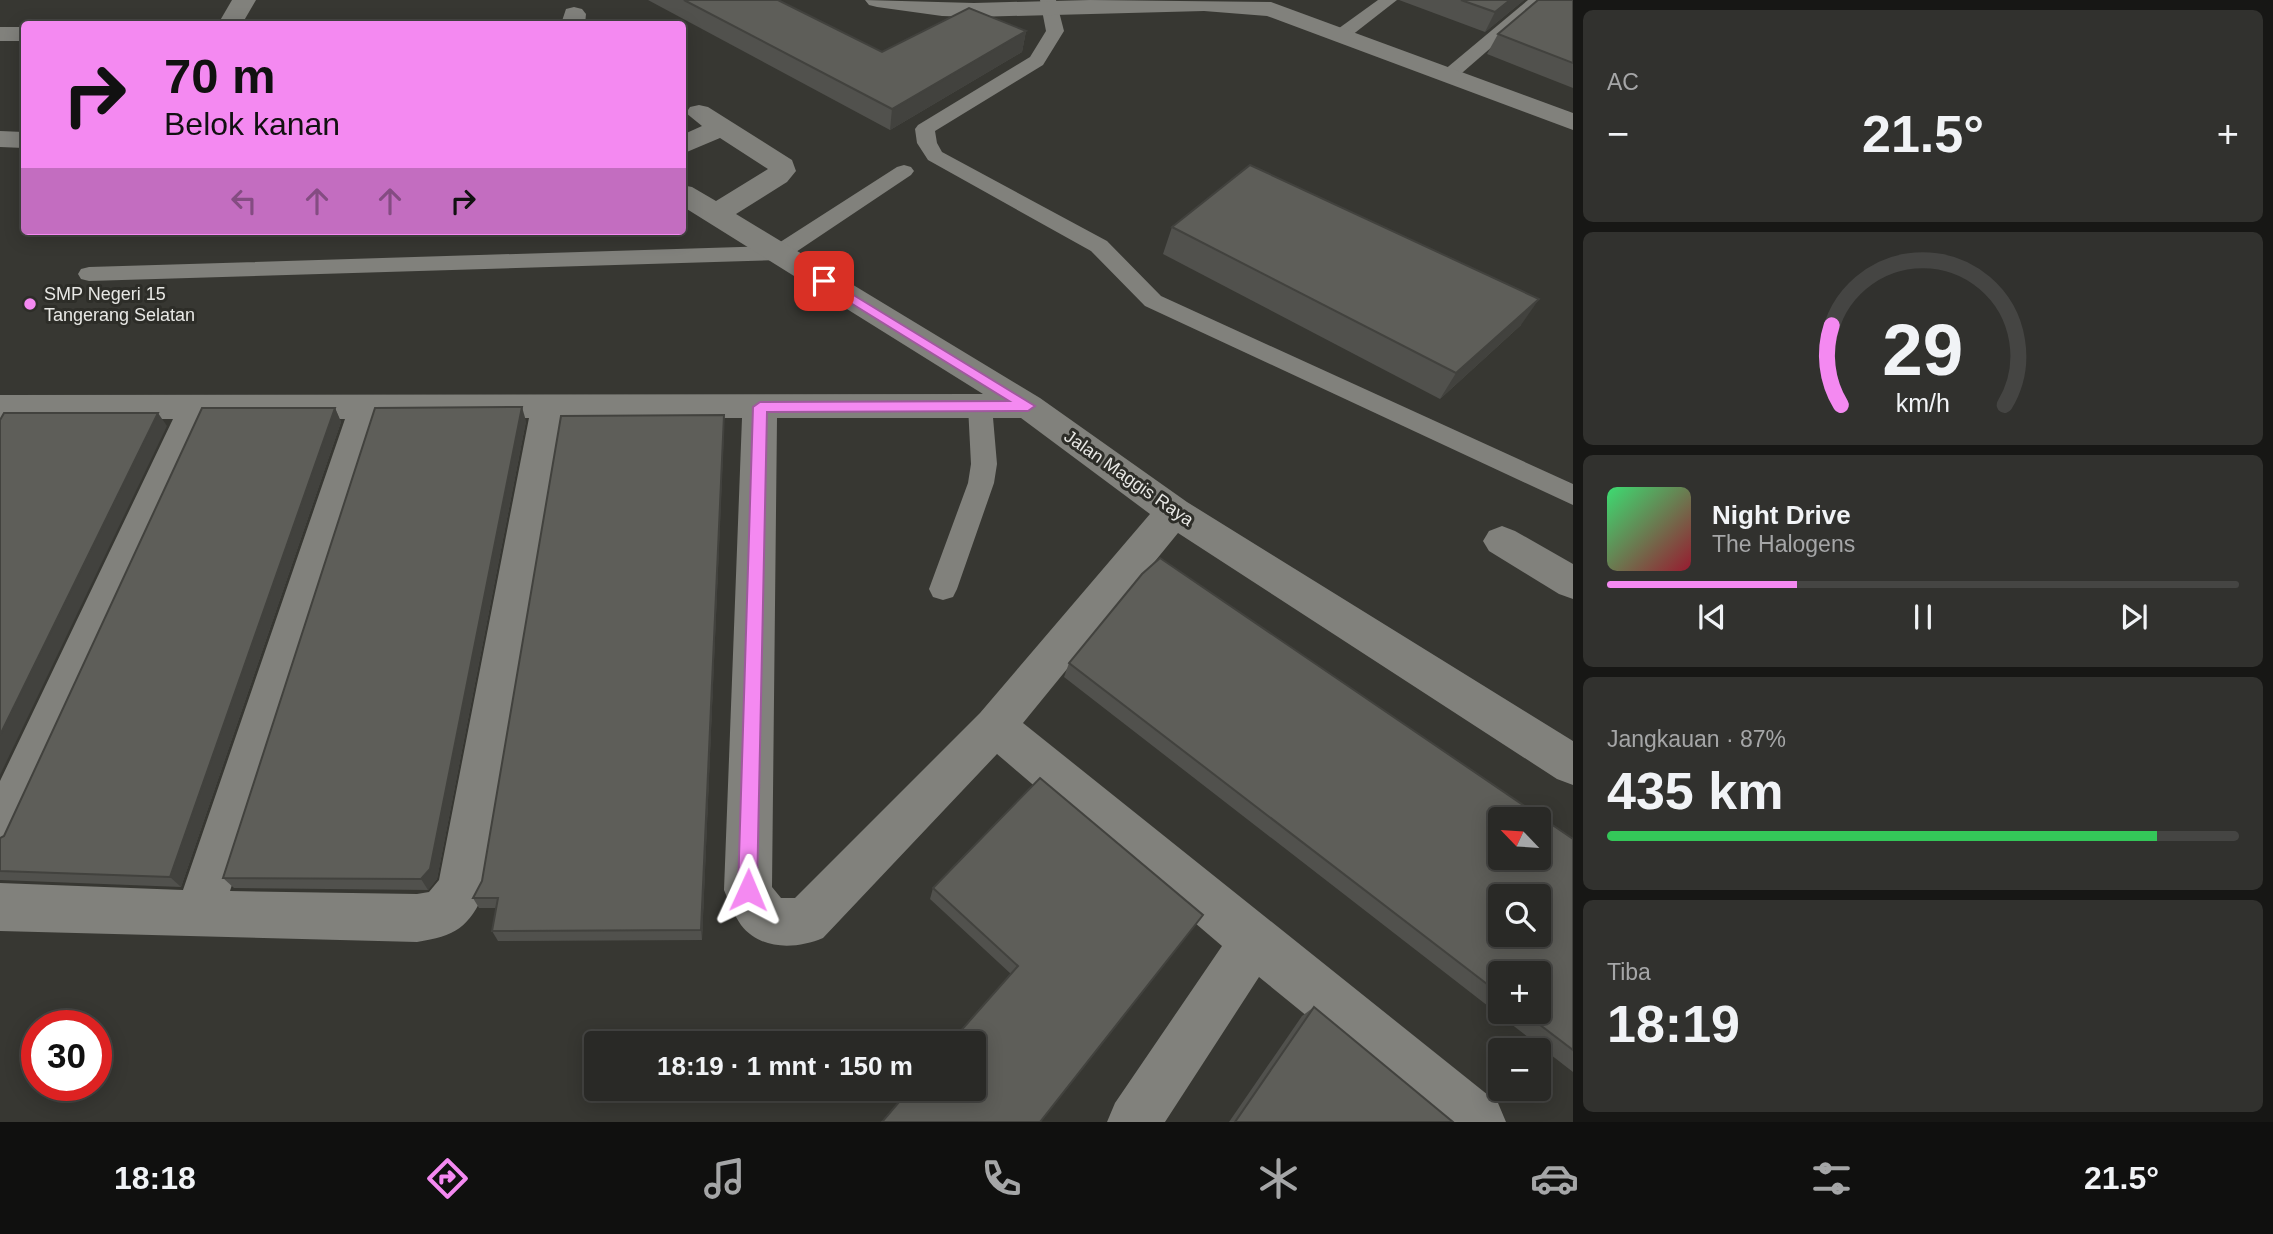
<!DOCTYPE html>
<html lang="id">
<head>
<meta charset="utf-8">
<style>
	:root { --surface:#292926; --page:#31312e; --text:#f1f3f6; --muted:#a5a6a7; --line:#454543; --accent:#f489f1 }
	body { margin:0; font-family:Arial,sans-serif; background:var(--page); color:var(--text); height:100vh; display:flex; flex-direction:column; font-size:26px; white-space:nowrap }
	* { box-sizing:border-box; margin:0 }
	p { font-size:23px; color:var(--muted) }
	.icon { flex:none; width:38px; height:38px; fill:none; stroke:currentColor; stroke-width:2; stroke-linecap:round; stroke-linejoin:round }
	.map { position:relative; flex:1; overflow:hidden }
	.drawer { display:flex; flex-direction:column; gap:10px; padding:10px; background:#171715; width:700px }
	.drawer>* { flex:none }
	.guide { position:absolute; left:21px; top:21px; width:665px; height:214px; border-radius:7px; box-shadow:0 4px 18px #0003,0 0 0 2px var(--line); background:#f489f1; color:#111; overflow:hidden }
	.needle { width:46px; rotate:295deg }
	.tools { position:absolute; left:1488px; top:807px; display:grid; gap:14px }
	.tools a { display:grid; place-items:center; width:63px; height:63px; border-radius:7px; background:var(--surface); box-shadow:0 4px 18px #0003,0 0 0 2px var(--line); font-size:35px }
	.speed { position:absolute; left:21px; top:1010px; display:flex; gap:14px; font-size:35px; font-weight:700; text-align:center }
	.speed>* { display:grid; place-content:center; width:91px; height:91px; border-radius:50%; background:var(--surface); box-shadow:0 4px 18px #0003,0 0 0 2px var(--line); line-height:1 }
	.speed .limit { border:10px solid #d22; background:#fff; color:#111 }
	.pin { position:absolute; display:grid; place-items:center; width:60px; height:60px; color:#fff; margin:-30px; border-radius:14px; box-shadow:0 4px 10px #0006 }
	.me { position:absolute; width:77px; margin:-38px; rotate:1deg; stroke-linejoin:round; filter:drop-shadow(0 0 5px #0008) }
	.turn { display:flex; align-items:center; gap:24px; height:147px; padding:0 28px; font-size:32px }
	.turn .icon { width:91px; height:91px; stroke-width:2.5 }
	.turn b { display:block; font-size:49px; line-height:60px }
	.lanes { display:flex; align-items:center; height:66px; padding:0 28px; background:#0003; justify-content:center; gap:35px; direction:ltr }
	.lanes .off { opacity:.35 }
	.big { font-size:52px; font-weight:800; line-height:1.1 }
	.drawer .widget { flex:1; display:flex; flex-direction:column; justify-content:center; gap:10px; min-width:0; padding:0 24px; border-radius:10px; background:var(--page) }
	.drawer .dial { align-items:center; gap:0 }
	.dial svg { height:182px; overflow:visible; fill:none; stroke:var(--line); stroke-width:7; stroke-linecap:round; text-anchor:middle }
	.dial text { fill:var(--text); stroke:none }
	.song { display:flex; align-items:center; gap:21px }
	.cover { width:84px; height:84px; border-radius:10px; background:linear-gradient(135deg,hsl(140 70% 55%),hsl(350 70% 35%)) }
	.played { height:7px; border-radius:4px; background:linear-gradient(90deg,var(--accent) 30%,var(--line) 30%) }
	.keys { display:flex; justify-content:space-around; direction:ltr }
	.heat { display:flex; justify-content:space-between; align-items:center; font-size:38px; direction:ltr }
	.charge { height:10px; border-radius:5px; background:linear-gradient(90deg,#34c759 87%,var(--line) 0) }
	.trip { position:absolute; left:584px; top:1031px; width:402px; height:70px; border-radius:7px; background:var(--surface); box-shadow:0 4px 18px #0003,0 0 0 2px var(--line); font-weight:800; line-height:70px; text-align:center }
	.dock { display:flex; height:112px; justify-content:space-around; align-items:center; background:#10100f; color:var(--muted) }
	.dock .icon { width:49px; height:49px }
	.dock .selected { color:var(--accent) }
	.dock b { font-size:32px; color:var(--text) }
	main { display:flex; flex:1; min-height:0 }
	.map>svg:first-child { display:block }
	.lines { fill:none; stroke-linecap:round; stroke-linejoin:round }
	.service { fill:#81817c; fill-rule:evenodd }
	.minor { fill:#81817c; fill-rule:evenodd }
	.wall { fill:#51514d; fill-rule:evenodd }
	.shaded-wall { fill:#42423e }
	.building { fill:#5e5e59; stroke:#42423e; stroke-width:2; fill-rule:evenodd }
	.route { fill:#f489f1; stroke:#9f599d; stroke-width:2 }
	.poi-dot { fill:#f489f1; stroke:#2d2d28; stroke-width:2.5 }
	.labels { text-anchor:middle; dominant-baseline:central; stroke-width:6; stroke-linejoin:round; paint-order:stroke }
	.poi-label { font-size:18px; fill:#e8e8e5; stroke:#2d2d28; text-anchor:start }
	.street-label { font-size:18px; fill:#e8e8e5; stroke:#2d2d28 }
</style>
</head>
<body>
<main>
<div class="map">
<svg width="1573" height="1122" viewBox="0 0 1573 1122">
	<rect width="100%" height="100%" fill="#373732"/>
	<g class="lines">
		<!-- service -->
		<g class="service">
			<polygon points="1040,0 1056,0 1064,31 1043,65 935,131 937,143 942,152 1107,241 1161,296 1573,484 1573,505 1145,306 1091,251 928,160 917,143 915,129 918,125 1030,57 1046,31"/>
			<polygon points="1378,0 1397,0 1347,39 1335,39 1332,35 1335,31"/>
			<polygon points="1528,0 1546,0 1455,79 1443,79 1440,75 1443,71"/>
			<polygon points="904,165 911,167 914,171 911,175 787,258 779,260 89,281 81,279 78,274 81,269 89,267 774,246 897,167"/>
			<polygon points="980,397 989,400 992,406 997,464 994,483 957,589 953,597 943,600 933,597 929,589 968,483 971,464 968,406 971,400"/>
		</g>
		<!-- minor -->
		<g class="minor">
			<polygon points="232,0 256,0 242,24 218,24"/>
			<polygon points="865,0 974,3 1090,0 1271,2 1573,113 1573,130 1267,16 1204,11 974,17 942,16 877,7 869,5"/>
			<polygon points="574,7 582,9 586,14 585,24 561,24 566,9"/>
			<rect x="0" y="27" width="24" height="14"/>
			<path d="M699,105L708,107L792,160L796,171L787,182L736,214L1040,398L1187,502L1573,741V785L1557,779L1178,533L1023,723L1498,1103L1506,1122H1437L1259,977L1165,1122H1107L1115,1103L1222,946L997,754L823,938C797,949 761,951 741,925C734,915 729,902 724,890L742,418H563L485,891C469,928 455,936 417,942L0,931V883L183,890L345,419H208L16,845L0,852V781L173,419H0V395L983,394L682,206V185L692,187L716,201L768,169L720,138L682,154V135L702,126L686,113L690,107ZM529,418L439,880L429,892L417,894L230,891L379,419ZM777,418H1021L1150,514L980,713L795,898H781L772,887Z"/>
			<polygon points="0,131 24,132 24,148 0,147"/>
			<polygon points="1502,526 1515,531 1573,564 1573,599 1559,594 1489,551 1483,541 1489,531"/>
		</g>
	</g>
	<!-- wall -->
	<g class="wall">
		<polygon points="648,0 778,0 882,52 1026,31 1022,52 890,130"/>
		<polygon points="1399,0 1524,0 1485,32"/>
		<polygon points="1573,0 1573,88 1487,54 1498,34"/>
		<polygon points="1172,227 1521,325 1440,399 1163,254"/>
		<polygon points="335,408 341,422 181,887 0,880 0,838 4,836"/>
		<polygon points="724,415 724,429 702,940 498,941 492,931 496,908 479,908 473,898"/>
		<polygon points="526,421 437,879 428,890 234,888 223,878"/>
		<path d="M1069,663L1573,839V1072L1064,677ZM1500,973L1538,1012H1500Z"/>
		<polygon points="1040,778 1040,1122 1011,974 930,899 933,888"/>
		<polygon points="1314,1007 1453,1122 1229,1122 1302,1016"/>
	</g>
	<!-- shaded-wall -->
	<g class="shaded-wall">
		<polygon points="1510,0 1524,0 1485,32 1495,12"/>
		<polygon points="1026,31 1022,52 890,130 892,109"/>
		<polygon points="1539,299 1521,325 1440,399 1456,373"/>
		<polygon points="522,407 526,421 437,879 428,890 421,879"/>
		<polygon points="335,408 341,422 181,887 170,877"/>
		<polygon points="158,413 167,426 0,775 0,735"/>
		<polygon points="724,415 724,429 702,940 701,930"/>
	</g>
	<!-- building -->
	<g class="building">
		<polygon points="684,0 778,0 882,52 969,8 1026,31 892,109"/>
		<polygon points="1461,0 1510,0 1495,12"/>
		<polygon points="1538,0 1573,0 1573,63 1498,34"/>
		<polygon points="1250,165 1539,299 1456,373 1172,227"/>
		<polygon points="522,407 430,869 421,879 223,878 375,408"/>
		<polygon points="202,408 335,408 170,877 0,871 0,838 4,836"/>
		<polygon points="4,413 158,413 0,735 0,420"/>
		<polygon points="724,415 701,930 492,931 498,898 473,898 482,881 561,416"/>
		<path d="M1160,558L1573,839V1050L1523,1012H1538V973H1500V994L1069,663L1142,574ZM1500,819H1538V858H1500ZM1500,896H1538V934H1500Z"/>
		<polygon points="1040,778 1203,915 1040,1122 882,1122 911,1088 975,1088 975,1043 950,1043 1018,966 933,888"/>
		<polygon points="1314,1007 1453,1122 1235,1122"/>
	</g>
	<!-- route -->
	<polygon class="route" points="824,277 1035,406 1028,411 767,412 757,890 755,897 748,900 741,897 738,890 753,407 760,402 1009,401 820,284 818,281"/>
	<!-- markers -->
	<circle class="poi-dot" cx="30" cy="304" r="7"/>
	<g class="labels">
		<!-- poi labels -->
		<g class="poi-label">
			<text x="44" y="294">SMP Negeri 15<tspan x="44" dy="21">Tangerang Selatan</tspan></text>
		</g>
		<!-- street labels -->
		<g class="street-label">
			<text transform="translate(1129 478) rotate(35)">Jalan Maggis Raya</text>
		</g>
	</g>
</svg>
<div class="tools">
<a><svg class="needle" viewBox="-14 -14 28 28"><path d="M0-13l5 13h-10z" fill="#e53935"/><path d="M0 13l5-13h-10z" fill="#a5a6a7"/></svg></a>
<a><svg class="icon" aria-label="search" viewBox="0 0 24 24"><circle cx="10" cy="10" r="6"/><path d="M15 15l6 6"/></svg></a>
<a>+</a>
<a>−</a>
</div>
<div class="speed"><div class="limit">30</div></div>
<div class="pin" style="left:824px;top:281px;background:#d93025"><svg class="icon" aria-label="arrive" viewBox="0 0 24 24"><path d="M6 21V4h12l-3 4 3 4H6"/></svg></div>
<svg class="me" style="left:748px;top:890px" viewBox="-20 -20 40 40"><path d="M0-17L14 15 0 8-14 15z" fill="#f489f1" stroke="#fff" stroke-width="4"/></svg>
<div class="trip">18:19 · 1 mnt · 150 m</div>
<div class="guide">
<div class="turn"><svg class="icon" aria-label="right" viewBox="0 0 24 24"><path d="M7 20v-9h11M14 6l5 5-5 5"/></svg><div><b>70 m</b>Belok kanan</div></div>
<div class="lanes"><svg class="icon off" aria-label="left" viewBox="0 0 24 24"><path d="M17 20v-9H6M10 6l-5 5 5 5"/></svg><svg class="icon off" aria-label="ahead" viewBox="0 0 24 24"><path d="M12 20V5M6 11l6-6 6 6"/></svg><svg class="icon off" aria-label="ahead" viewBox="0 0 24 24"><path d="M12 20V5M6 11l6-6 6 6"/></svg><svg class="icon" aria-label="right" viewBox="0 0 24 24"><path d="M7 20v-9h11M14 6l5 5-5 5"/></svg></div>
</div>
</div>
<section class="drawer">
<div class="widget"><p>AC</p>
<div class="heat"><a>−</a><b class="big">21.5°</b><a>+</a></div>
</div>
<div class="widget dial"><svg viewBox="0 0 100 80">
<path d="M14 69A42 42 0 1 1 86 69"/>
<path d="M14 69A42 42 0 0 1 10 34" stroke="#f489f1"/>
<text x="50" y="56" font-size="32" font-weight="700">29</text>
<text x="50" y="72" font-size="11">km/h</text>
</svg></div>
<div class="widget">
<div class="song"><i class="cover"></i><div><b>Night Drive</b><p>The Halogens</p></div></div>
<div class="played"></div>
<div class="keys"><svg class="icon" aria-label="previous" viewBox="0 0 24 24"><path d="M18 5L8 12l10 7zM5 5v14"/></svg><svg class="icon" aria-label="pause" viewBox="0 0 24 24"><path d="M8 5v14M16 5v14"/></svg><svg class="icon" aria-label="next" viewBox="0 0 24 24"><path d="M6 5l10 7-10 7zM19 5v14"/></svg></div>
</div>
<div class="widget"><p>Jangkauan · 87%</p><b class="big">435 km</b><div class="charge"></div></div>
<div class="widget"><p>Tiba</p><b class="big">18:19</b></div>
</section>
</main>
<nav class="dock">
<b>18:18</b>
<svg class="icon selected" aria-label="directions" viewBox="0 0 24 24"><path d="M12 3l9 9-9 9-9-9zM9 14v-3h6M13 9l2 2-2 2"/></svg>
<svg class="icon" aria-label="music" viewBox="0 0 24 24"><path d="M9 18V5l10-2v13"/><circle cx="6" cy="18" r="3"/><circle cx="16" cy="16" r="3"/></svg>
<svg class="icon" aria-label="phone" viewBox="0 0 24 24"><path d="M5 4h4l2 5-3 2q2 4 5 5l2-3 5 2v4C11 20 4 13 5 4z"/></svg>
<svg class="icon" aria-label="climate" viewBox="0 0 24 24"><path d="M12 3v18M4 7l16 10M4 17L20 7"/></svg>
<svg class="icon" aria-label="car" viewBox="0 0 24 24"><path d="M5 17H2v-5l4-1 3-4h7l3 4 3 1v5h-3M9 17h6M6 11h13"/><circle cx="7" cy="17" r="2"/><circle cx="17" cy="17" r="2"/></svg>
<svg class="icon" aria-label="filters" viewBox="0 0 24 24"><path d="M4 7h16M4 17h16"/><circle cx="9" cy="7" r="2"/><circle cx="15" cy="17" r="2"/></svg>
<b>21.5°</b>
</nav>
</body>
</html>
